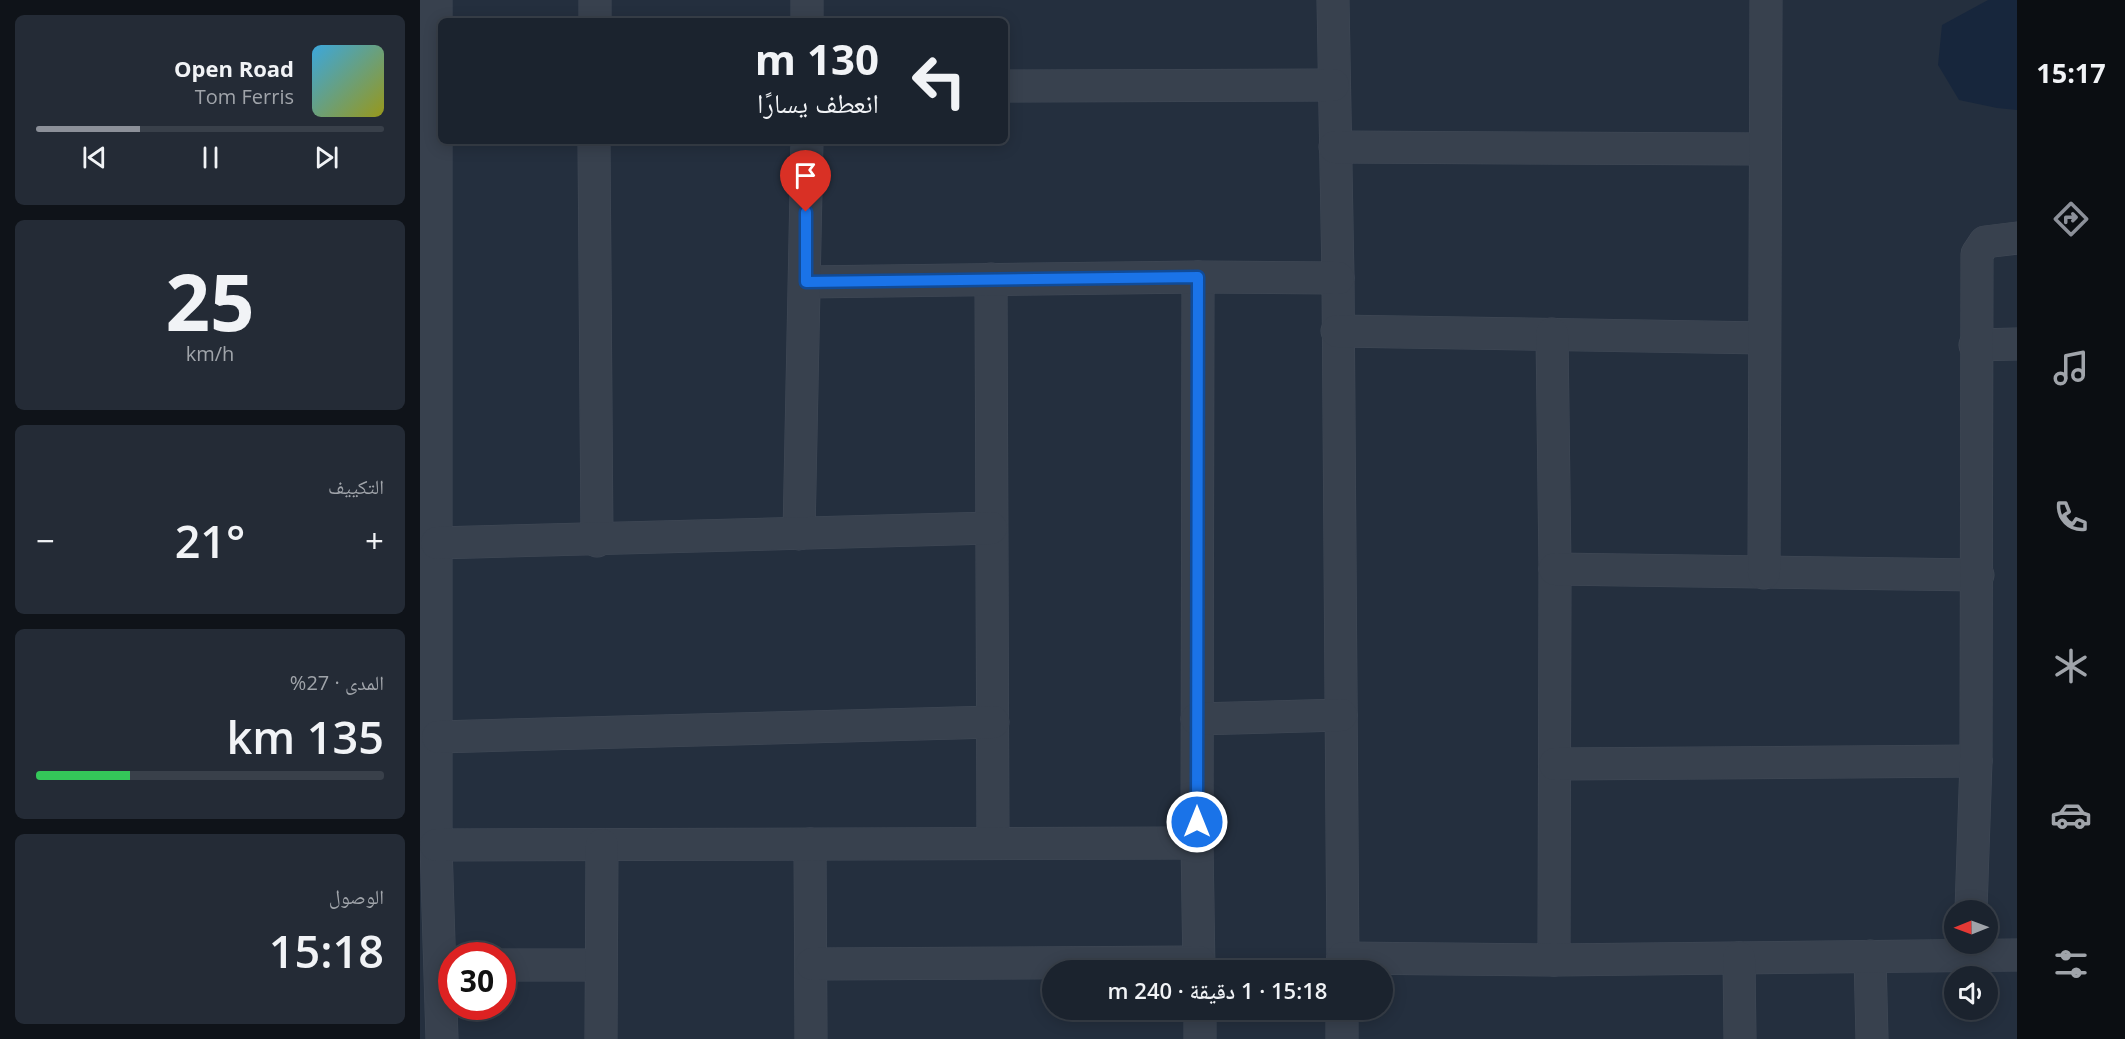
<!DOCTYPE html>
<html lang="ar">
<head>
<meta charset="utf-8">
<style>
	:root { --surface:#1b232e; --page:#242b36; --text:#f1f3f6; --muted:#a0a4aa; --line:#39404a; --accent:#8c9099 }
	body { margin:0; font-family:"Open Sans","Noto Naskh Arabic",sans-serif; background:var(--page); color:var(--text); direction:rtl; height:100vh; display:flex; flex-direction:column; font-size:22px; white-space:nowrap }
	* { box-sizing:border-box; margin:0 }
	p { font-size:20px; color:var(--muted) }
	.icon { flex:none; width:33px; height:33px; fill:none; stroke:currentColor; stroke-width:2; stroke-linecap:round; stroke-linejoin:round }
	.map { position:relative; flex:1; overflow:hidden; direction:ltr }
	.side { display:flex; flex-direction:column; gap:15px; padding:15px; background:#0f1319; width:420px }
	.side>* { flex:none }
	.banner { position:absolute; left:18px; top:18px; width:570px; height:126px; border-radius:9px; box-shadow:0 3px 15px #0003,0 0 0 2px var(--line); direction:rtl; background:#1b232e; color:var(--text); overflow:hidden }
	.needle { width:39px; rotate:269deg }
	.controls { position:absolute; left:1524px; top:900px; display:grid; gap:12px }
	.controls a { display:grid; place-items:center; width:54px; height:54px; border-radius:50%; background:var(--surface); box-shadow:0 3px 15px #0003,0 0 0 2px var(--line); font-size:30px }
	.speed { position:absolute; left:18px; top:942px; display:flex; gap:12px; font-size:30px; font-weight:700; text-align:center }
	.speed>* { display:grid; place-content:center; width:78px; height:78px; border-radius:50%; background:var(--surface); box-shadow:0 3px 15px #0003,0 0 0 2px var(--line); line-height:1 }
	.speed .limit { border:9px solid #d22; background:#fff; color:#111 }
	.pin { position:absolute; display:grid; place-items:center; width:51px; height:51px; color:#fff; margin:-62px -26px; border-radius:50% 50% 50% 0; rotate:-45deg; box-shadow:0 0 6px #0007 }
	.pin .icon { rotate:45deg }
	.me { position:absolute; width:66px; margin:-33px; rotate:0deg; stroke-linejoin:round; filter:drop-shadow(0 0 4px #0008) }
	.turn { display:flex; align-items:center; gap:21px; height:126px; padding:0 30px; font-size:27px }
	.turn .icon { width:78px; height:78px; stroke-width:2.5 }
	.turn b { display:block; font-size:42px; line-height:51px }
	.big { font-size:45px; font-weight:600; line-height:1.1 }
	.side .tile { flex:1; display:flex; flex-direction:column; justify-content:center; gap:9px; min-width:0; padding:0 21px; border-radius:9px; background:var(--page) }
	.side .dial { align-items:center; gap:0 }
	.dial b { font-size:78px; line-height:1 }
	.song { display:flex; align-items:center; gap:18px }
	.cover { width:72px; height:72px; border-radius:9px; background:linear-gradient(135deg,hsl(200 70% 55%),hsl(60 70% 35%)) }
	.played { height:6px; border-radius:3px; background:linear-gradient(90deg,var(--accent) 30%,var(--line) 30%) }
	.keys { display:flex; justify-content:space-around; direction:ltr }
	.heat { display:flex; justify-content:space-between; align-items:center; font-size:33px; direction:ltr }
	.charge { height:9px; border-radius:4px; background:linear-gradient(90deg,#34c759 27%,var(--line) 0) }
	.trip { position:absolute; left:622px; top:960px; width:351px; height:60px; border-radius:30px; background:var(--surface); box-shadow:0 3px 15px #0003,0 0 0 2px var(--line); font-weight:600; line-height:60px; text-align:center; direction:rtl }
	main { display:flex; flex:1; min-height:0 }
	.menu { display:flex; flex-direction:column; width:108px; justify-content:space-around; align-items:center; background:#0b0e12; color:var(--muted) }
	.menu .icon { width:42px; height:42px }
	.menu .active { color:var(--accent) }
	.menu b { font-size:27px; color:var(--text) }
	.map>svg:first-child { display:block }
	.water { fill:#17263c }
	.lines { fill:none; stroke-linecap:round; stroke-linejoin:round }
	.minor-casing { stroke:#414a57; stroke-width:33 }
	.minor { stroke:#38414e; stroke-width:32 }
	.route-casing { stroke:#114b97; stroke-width:15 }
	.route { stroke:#1a73e8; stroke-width:10 }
</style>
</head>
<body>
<main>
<nav class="menu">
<b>15:17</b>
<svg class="icon active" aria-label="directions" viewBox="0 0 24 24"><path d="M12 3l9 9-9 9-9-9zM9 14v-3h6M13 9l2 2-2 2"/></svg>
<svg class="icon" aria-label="music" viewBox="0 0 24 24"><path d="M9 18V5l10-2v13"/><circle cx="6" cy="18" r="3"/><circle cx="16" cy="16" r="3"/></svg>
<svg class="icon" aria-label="phone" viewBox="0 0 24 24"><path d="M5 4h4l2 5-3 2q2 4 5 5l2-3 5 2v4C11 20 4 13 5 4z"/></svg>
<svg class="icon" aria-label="climate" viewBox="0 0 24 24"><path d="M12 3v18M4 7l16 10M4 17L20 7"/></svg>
<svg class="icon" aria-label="car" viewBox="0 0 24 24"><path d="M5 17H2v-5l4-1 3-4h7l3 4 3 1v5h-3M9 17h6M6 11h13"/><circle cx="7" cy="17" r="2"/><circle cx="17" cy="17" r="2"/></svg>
<svg class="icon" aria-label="filters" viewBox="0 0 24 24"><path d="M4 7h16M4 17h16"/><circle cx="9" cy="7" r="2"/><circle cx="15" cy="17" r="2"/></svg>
</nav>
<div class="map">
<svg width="1597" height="1039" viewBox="0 0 1597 1039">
	<rect width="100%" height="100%" fill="#242f3e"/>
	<!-- water -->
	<polygon class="water" points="1568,0 1597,0 1597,110 1577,108 1539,100 1518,65 1522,25"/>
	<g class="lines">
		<defs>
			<g id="minor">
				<polyline points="16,0 16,845 22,1039"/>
				<polyline points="387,0 387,21"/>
				<polyline points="913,0 918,278 923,970"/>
				<polyline points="175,21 175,0"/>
				<polyline points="585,86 913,85"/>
				<polyline points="174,141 177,541"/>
				<polyline points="915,147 1345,149"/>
				<polyline points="778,277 777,843 779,970"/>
				<polyline points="571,279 573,843"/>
				<polyline points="386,282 778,277 918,278"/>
				<polyline points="917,331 1344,338"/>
				<polyline points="1132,334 1135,569 1134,960"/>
				<polyline points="1555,345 1597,344"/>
				<polyline points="379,534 387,141"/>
				<polyline points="17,543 571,528"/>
				<polyline points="1135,569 1558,575"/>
				<polyline points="1344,573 1346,0"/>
				<polyline points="777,719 921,715"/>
				<polyline points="18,737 573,722"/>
				<polyline points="1135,764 1556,761"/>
				<polyline points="390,844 391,1039"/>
				<polyline points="16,845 777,843"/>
				<polyline points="1551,910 1556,761 1557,254 1565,242 1597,238"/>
				<polyline points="1450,956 1452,1039"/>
				<polyline points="923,958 1134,960 1597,955"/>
				<polyline points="1319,958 1320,1039"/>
				<polyline points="392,964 779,962"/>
				<polyline points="82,965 180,965"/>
				<polyline points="780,1010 780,1039"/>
				<polyline points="181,1039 182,845"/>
				<polyline points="922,1039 922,1010"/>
			</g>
		</defs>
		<!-- minor casing -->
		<use href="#minor" class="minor-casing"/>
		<!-- minor -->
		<use href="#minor" class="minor"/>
	</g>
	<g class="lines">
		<defs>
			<polyline id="route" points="386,212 386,282 778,277 777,822"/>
		</defs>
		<!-- route casing -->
		<use href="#route" class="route-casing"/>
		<!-- route -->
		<use href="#route" class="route"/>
	</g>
</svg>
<div class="controls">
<a><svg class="needle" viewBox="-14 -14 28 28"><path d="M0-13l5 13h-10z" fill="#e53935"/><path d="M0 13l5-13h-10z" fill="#a0a4aa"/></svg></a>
<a><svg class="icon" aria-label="sound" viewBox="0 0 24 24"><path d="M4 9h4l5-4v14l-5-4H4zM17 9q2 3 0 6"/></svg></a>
</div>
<div class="speed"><div class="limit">30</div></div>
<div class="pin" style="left:386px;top:212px;background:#d93025"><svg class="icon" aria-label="arrive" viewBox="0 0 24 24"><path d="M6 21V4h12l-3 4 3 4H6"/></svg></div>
<svg class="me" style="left:777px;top:822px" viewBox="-20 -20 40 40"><circle r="17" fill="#1a73e8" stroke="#fff" stroke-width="3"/><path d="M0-11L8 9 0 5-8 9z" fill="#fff"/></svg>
<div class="trip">15:18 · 1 دقيقة · 240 m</div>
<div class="banner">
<div class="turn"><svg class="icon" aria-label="left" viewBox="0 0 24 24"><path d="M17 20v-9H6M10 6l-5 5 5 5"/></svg><div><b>130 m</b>انعطف يسارًا</div></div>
</div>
</div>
<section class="side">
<div class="tile">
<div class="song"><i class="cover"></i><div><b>Open Road</b><p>Tom Ferris</p></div></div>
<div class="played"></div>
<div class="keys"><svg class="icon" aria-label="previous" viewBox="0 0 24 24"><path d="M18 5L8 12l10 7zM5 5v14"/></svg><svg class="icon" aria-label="pause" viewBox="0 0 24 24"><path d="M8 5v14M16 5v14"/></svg><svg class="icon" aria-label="next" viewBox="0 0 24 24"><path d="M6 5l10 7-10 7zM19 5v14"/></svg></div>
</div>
<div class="tile dial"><b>25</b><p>km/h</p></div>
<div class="tile"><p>التكييف</p>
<div class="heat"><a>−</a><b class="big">21°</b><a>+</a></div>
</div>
<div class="tile"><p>المدى · 27%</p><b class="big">135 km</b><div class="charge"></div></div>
<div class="tile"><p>الوصول</p><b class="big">15:18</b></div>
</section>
</main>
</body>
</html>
